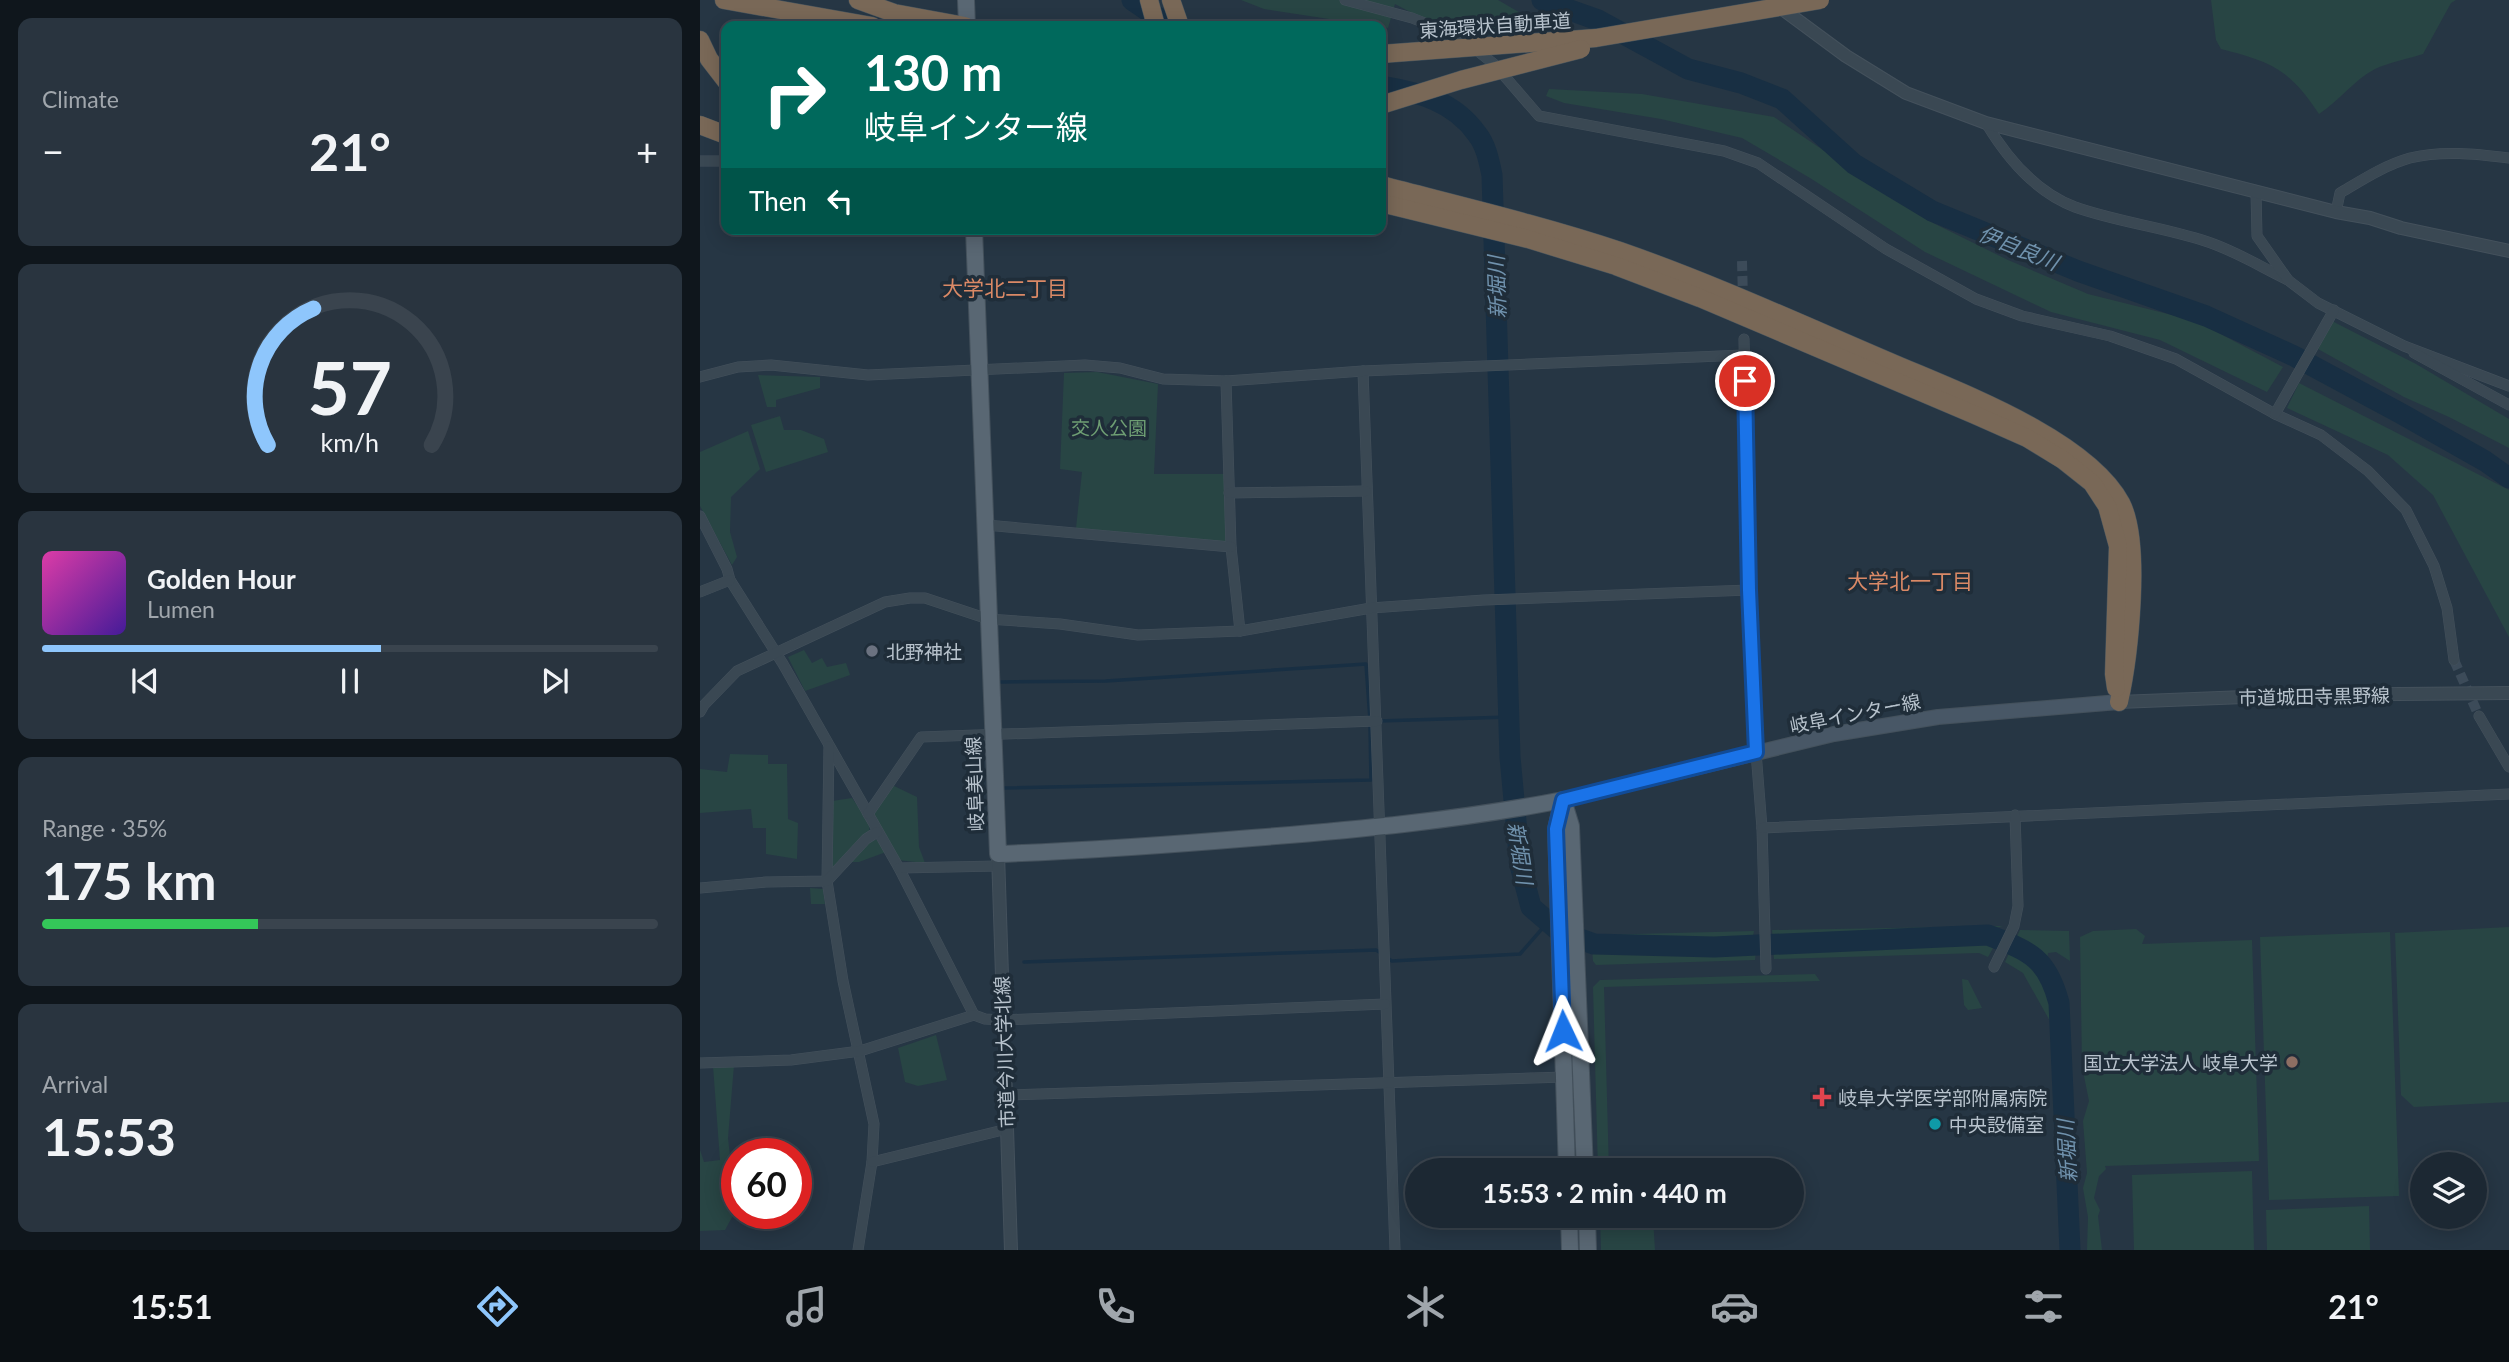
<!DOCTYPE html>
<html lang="en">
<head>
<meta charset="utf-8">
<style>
	:root { --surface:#1c2833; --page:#29343f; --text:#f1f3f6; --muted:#a0a6ac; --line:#3a444e; --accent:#8ec6fc }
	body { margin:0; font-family:Lato,"Noto Sans JP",sans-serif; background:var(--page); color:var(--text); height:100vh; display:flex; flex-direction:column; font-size:26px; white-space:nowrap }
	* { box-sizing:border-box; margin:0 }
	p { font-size:23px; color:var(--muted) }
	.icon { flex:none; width:38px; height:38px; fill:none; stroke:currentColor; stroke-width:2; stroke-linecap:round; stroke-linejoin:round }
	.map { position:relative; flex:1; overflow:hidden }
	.drawer { display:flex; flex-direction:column; gap:18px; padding:18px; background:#0f161c; width:700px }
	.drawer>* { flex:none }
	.guide { position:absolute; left:21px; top:21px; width:665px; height:214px; border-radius:14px; box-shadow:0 4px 18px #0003,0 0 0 2px var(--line); background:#00695c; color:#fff; overflow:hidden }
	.fabs { position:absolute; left:1710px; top:1152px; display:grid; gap:14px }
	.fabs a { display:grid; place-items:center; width:77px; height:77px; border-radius:50%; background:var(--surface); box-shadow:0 4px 18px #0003,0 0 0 2px var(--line); font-size:35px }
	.speed { position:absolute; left:21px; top:1138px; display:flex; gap:14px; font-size:35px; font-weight:700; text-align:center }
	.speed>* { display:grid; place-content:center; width:91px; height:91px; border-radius:50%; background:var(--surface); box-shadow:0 4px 18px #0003,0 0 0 2px var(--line); line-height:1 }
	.speed .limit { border:10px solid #d22; background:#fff; color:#111 }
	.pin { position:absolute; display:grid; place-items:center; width:60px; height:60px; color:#fff; margin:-30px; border:4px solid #fff; border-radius:50%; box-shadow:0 2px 7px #0007 }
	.me { position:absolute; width:77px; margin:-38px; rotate:358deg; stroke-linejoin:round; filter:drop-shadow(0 0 5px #0008) }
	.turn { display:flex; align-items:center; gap:24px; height:147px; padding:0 28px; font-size:32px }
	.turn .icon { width:91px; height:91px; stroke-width:2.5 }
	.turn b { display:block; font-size:49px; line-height:60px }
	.then { display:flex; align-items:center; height:66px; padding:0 28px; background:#0003; gap:14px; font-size:26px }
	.big { font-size:52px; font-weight:700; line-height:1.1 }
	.drawer .card { flex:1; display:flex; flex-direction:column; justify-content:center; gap:10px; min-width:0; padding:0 24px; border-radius:14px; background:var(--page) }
	.drawer .dial { align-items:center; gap:0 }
	.dial svg { height:182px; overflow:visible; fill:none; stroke:var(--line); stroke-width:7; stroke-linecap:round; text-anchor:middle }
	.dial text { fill:var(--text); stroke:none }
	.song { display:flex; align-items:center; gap:21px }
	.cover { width:84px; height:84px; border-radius:10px; background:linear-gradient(135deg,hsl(320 70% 55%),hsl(260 70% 35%)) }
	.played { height:7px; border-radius:4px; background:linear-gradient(90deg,var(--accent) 55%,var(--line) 55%) }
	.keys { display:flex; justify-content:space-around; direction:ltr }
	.heat { display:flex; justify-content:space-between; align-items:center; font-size:38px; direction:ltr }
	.charge { height:10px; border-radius:5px; background:linear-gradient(90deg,#34c759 35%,var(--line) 0) }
	.trip { position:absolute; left:705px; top:1158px; width:399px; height:70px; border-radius:35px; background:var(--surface); box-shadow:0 4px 18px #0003,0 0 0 2px var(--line); font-weight:700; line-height:70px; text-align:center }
	.menu { display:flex; height:112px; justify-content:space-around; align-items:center; background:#0b1014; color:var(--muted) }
	.menu .icon { width:49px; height:49px }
	.menu .active { color:var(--accent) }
	.menu b { font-size:32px; color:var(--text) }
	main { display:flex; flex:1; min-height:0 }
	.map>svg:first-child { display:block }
	.green { fill:#284544 }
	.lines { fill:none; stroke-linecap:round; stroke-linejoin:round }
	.stream { stroke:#182f43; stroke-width:3.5 }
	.river { stroke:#182f43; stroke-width:21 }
	.minor-tunnel { stroke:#3c4b59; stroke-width:10; stroke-dasharray:10 5; stroke-linecap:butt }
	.minor-casing { stroke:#44515c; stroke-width:11 }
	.tertiary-casing { stroke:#44515c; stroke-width:14 }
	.secondary-casing { stroke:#44515c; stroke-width:16 }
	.primary-casing { stroke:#44515c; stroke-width:18 }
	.motorway-casing { stroke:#45535d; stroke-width:19 }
	.minor { stroke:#3a4853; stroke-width:10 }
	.tertiary { stroke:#3a4853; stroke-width:12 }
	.secondary { stroke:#485766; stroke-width:14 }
	.primary { stroke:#596773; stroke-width:16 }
	.motorway { stroke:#796857; stroke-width:18 }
	.motorway-bridge-casing { stroke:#45535d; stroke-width:19; stroke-linecap:butt }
	.motorway-bridge { stroke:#796857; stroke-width:18 }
	.route-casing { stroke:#114b97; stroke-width:18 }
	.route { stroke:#1a73e8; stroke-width:12 }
	.worship-dot { fill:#6b7280; stroke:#1f2d39; stroke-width:2.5 }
	.education-dot { fill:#8d6e63; stroke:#1f2d39; stroke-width:2.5 }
	.health-dot { fill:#e0444e; stroke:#1f2d39; stroke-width:2.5 }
	.culture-dot { fill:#0f9aa8; stroke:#1f2d39; stroke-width:2.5 }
	.labels { text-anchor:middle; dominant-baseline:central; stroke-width:7; stroke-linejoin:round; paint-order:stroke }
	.street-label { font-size:19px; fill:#b8c3cd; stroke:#1f2d39 }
	.park-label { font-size:19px; fill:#6e9e73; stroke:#1f2d39 }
	.poi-label { font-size:19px; fill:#b8c3cd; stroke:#1f2d39; text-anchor:start }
	.water-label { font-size:21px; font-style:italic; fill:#7092ad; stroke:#1f2d39 }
	.neighbourhood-label { font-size:21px; fill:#da8966; stroke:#1f2d39 }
</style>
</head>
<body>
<main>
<section class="drawer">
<div class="card"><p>Climate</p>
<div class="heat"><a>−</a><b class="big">21°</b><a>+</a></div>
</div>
<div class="card dial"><svg viewBox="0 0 100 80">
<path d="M14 69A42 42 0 1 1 86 69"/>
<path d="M14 69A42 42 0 0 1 34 9" stroke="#8ec6fc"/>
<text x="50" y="56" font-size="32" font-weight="700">57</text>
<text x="50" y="72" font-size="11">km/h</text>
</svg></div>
<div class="card">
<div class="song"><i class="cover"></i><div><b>Golden Hour</b><p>Lumen</p></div></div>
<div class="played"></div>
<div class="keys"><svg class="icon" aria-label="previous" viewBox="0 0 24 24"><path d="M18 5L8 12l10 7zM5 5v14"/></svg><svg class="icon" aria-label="pause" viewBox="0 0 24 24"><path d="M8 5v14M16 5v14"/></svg><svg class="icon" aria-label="next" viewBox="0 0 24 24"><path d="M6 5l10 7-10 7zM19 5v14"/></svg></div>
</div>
<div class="card"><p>Range · 35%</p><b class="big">175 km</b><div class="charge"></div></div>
<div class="card"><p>Arrival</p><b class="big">15:53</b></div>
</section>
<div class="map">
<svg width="1809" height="1250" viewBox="0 0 1809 1250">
	<rect width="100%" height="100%" fill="#263644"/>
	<!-- green -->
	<g class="green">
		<polygon points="541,0 798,0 848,29 776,36 714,14 695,4 688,28 564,9"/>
		<path d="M1511,0H1756L1751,3L1723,54C1708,59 1690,62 1675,69C1654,80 1639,101 1619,114C1589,69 1572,62 1521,49L1516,40Z"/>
		<polygon points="849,89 942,94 1074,117 1227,220 1308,260 1388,294 1496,321 1583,367 1567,392 1460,340 1351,312 1225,252 1110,178 1042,138 961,119 864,103 846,96"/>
		<polygon points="1632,321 1716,364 1809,419 1809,448 1749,417 1704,397 1618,349"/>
		<polygon points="397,372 458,384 454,474 524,474 526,542 376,528 382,472 360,469 364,373"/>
		<polygon points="58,375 120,377 120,388 76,400 76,407 67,407"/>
		<polygon points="1599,383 1809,490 1809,637 1733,495 1688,455 1587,408"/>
		<polygon points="80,416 84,430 101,430 124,439 128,452 66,472 51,425"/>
		<polygon points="48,431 60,469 31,497 30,532 37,557 32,565 0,506 0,452"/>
		<polygon points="104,650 112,663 122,658 127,667 146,663 150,675 105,691 88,657"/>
		<polygon points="30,754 68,755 68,764 87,764 88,819 98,823 97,859 66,854 66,828 53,828 51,809 0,813 0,769 27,772"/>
		<polygon points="192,785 217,797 219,847 225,863 197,860 174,818 173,812"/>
		<polygon points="152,798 170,823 169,833 131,872 132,801"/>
		<polygon points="171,840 179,840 186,852 159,862 151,862"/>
		<polygon points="110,888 123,889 125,904 111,904"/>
		<polygon points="1303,926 1285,931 1073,940 1072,930"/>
		<polygon points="1809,927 1809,1102 1714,1107 1701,1095 1695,933"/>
		<polygon points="1436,929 1445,936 1442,944 1552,940 1559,1161 1405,1166 1406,1169 1399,1176 1394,1198 1400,1210 1398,1216 1402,1250 1387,1250 1388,1217 1383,1188 1387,1173 1383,1121 1389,1101 1382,1066 1380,937 1393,931"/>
		<polygon points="1320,930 1369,931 1370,961 1356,952 1348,953 1345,982 1360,1018 1351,1023 1323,973 1305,962"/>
		<polygon points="1054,931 1052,942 894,942 894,935"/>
		<polygon points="1690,932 1699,1196 1569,1200 1560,937"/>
		<polygon points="1287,939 1296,943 1288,957 1279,953 1074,959 1073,948"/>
		<polygon points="892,949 896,949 1056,951 1055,960 896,965 893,961"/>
		<polygon points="1115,974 1120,981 904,987 909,1171 898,1171 893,987 900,980"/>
		<polygon points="1262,979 1268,980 1282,1008 1268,1010 1264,1005"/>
		<polygon points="236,1035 247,1080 218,1086 205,1082 198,1048"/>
		<polygon points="34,1065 28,1138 36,1210 25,1230 0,1231 0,1150 4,1162 20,1160 13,1066"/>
		<polygon points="1552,1171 1554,1250 1434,1250 1432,1175"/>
		<polygon points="1669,1206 1670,1250 1567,1250 1566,1210"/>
		<polygon points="900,1216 951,1216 953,1218 955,1250 901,1250"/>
	</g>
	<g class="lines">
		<!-- stream -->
		<g class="stream">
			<polyline points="301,682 406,681 666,664 670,720"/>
			<polyline points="678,721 810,717"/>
			<polyline points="301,788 671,780 670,724"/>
			<polyline points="687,958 692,961 820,954 848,922"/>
			<polyline points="324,962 676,950 681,953"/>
		</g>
		<!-- river -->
		<g class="river">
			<polyline points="432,0 470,26"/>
			<polyline points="842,0 898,20 988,69 1041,83 1082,99 1154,164 1232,211 1378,271 1506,316 1594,356 1700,413 1785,461 1809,478"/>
			<path d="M681,86C718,92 754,101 777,134C786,145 789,161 792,175L810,757L820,865L831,907L860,932L894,944L1014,947L1288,935C1329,951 1347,957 1359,1003L1370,1250"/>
		</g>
		<!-- minor-tunnel -->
		<g class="minor-tunnel">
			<polyline points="1042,261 1043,299"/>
			<polyline points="1754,660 1779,716"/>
		</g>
		<defs>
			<g id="minor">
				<polyline points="645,0 712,18 760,37 794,64 839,116 1024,151 1058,163 1186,249 1276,299 1322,316 1410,336 1476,359 1575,414 1621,435 1668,471 1706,510 1734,566 1747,608 1754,660"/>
				<path d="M1286,123C1307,158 1335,192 1375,207C1417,222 1463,227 1505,241C1534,250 1561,267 1588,280"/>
				<polyline points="0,161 26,161"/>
				<polyline points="1556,192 1557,236 1588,280 1618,303 1704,346 1809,386"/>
				<path d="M1636,212L1640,193C1662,180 1685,165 1710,158C1742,150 1776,154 1809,158"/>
				<polyline points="1044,339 1049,590 1056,752 1062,828 1066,969"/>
				<polyline points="1714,353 1809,405"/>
				<polyline points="663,371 695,1250"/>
				<polyline points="0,377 38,367 71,365 168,375 385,365 420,368 463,379 526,381 663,371 1044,355"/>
				<polyline points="526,381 531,547 540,631"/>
				<polyline points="1575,414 1634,310"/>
				<polyline points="529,493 666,491"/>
				<polyline points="0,516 27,569 30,580 83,664 199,868 274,1015"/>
				<polyline points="286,525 531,547"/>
				<polyline points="0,592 30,580"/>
				<polyline points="0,712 4,705 37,671 185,602 210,598 225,598 288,619 360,624 438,635 540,631 671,608 784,600 1049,590"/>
				<polyline points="1779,716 1809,767"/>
				<polyline points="129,746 127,881 143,981 174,1124 172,1162 158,1250"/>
				<polyline points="168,814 221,737 677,721"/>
				<polyline points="1062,828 1809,794"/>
				<polyline points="199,868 298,866"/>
				<polyline points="0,888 66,882 127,881 166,839 177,832"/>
				<polyline points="1294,967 1314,926 1318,906 1315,815"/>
				<polyline points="0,1063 91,1060 160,1051 274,1015 285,1019 302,1020 685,1004"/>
				<polyline points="306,1095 865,1077"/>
				<polyline points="172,1162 307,1129"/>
			</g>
			<g id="tertiary">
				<polyline points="1077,5 1146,56 1206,93 1286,123 1636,212 1670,218 1701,228 1809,251"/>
				<polyline points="1419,702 1592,695 1809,693"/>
				<polyline points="298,854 311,1250"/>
			</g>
			<polyline id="secondary" points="863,800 1134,734 1238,717 1419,702"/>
			<g id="primary">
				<polyline points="266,0 267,26"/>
				<path d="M274,229L298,854C383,851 467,845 552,838C656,830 760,820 863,800"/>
				<polyline points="863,800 871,826 885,1171"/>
				<polyline points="862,803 856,829 867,1171"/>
				<polyline points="869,1216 870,1250"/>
				<polyline points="887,1216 888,1250"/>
			</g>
			<g id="motorway">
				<polyline points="24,0 172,26"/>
				<polyline points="158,0 194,13 265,26"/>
				<polyline points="449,0 456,26"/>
				<polyline points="471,0 480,26"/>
				<polyline points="0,40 9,59 26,81"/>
				<polyline points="0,125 26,135"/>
				<path d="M681,185C761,206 842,225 920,251C1012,283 1101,324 1190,362C1257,391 1386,438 1421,503C1442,543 1429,657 1419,702"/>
				<polyline points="681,203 828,239 916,266 1000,298 1275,415 1327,438 1363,460 1392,483 1407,506 1418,546 1414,674 1416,688"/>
			</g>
		</defs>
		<!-- minor casing -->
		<use href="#minor" class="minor-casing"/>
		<!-- tertiary casing -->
		<use href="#tertiary" class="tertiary-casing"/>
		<!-- secondary casing -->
		<use href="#secondary" class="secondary-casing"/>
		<!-- primary casing -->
		<use href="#primary" class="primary-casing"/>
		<!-- motorway casing -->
		<use href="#motorway" class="motorway-casing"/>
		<!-- minor -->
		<use href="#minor" class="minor"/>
		<!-- tertiary -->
		<use href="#tertiary" class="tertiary"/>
		<!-- secondary -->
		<use href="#secondary" class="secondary"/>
		<!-- primary -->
		<use href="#primary" class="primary"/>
		<!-- motorway -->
		<use href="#motorway" class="motorway"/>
		<defs>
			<g id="motorway-bridge">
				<polyline points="681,54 896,38 1120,0"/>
				<polyline points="681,105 761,80 881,49"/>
			</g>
		</defs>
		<!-- motorway-bridge casing -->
		<use href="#motorway-bridge" class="motorway-bridge-casing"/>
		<!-- motorway-bridge -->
		<use href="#motorway-bridge" class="motorway-bridge"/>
	</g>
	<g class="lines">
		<defs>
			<polyline id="route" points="863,1031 856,829 863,800 1056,752 1049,590 1045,381"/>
		</defs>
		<!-- route casing -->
		<use href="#route" class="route-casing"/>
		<!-- route -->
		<use href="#route" class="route"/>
	</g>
	<!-- markers -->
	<circle class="worship-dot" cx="172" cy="651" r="7"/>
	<circle class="education-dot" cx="1592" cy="1062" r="7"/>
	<path class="health-dot" d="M1118.5 1086.5h7v7h7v7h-7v7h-7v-7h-7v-7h7z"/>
	<circle class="culture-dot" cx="1235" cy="1124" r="7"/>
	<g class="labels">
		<!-- street labels -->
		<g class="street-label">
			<text transform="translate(795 25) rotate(-4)">東海環状自動車道</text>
			<text transform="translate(1614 696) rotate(-1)">市道城田寺黒野線</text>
			<text transform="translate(1155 713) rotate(-11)">岐阜インター線</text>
			<text transform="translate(274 784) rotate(-92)">岐阜美山線</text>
			<text transform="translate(304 1052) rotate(-92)">市道今川大学北線</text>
		</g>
		<!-- park labels -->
		<g class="park-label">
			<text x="409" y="427">交人公園</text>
		</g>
		<!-- poi labels -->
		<g class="poi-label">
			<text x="186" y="651">北野神社</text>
			<text x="1578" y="1062" text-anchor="end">国立大学法人 岐阜大学</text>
			<text x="1138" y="1097">岐阜大学医学部附属病院</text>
			<text x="1249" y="1124">中央設備室</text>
		</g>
		<!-- water labels -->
		<g class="water-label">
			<text transform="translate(1319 247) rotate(22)">伊自良川</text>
			<text transform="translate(796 287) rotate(-92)">新堀川</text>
			<text transform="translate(821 853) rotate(81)">新堀川</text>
			<text transform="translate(1366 1151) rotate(-93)">新堀川</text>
		</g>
		<!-- neighbourhood labels -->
		<g class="neighbourhood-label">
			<text x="305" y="287">大学北二丁目</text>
			<text x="1210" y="580">大学北一丁目</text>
		</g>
	</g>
</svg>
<div class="fabs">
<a><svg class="icon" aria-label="layers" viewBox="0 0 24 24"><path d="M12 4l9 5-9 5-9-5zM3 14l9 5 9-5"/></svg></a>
</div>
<div class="speed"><div class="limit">60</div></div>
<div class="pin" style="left:1045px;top:381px;background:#d93025"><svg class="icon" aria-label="arrive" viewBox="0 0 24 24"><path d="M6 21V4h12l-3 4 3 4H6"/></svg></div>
<svg class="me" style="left:863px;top:1031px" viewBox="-20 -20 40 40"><path d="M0-17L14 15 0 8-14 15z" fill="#1a73e8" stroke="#fff" stroke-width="4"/></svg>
<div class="trip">15:53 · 2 min · 440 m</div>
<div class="guide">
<div class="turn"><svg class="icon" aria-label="right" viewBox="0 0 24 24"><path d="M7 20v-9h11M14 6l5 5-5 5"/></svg><div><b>130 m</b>岐阜インター線</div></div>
<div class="then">Then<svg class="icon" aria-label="left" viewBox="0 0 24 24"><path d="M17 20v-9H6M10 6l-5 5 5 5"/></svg></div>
</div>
</div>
</main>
<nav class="menu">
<b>15:51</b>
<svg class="icon active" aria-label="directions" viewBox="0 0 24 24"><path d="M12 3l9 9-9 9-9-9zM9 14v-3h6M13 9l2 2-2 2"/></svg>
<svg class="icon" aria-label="music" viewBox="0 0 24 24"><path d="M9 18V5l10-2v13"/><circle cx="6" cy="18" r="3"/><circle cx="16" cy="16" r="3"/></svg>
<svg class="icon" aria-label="phone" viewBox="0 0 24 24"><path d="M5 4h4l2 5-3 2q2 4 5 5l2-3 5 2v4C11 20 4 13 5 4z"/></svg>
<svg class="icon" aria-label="climate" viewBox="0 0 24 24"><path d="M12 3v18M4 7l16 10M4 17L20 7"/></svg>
<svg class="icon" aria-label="car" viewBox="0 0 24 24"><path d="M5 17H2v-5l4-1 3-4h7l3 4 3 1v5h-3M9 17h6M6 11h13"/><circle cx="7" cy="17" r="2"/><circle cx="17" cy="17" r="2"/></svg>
<svg class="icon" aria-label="filters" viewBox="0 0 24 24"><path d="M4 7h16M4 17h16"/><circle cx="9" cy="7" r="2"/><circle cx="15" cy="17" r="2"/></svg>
<b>21°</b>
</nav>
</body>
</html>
